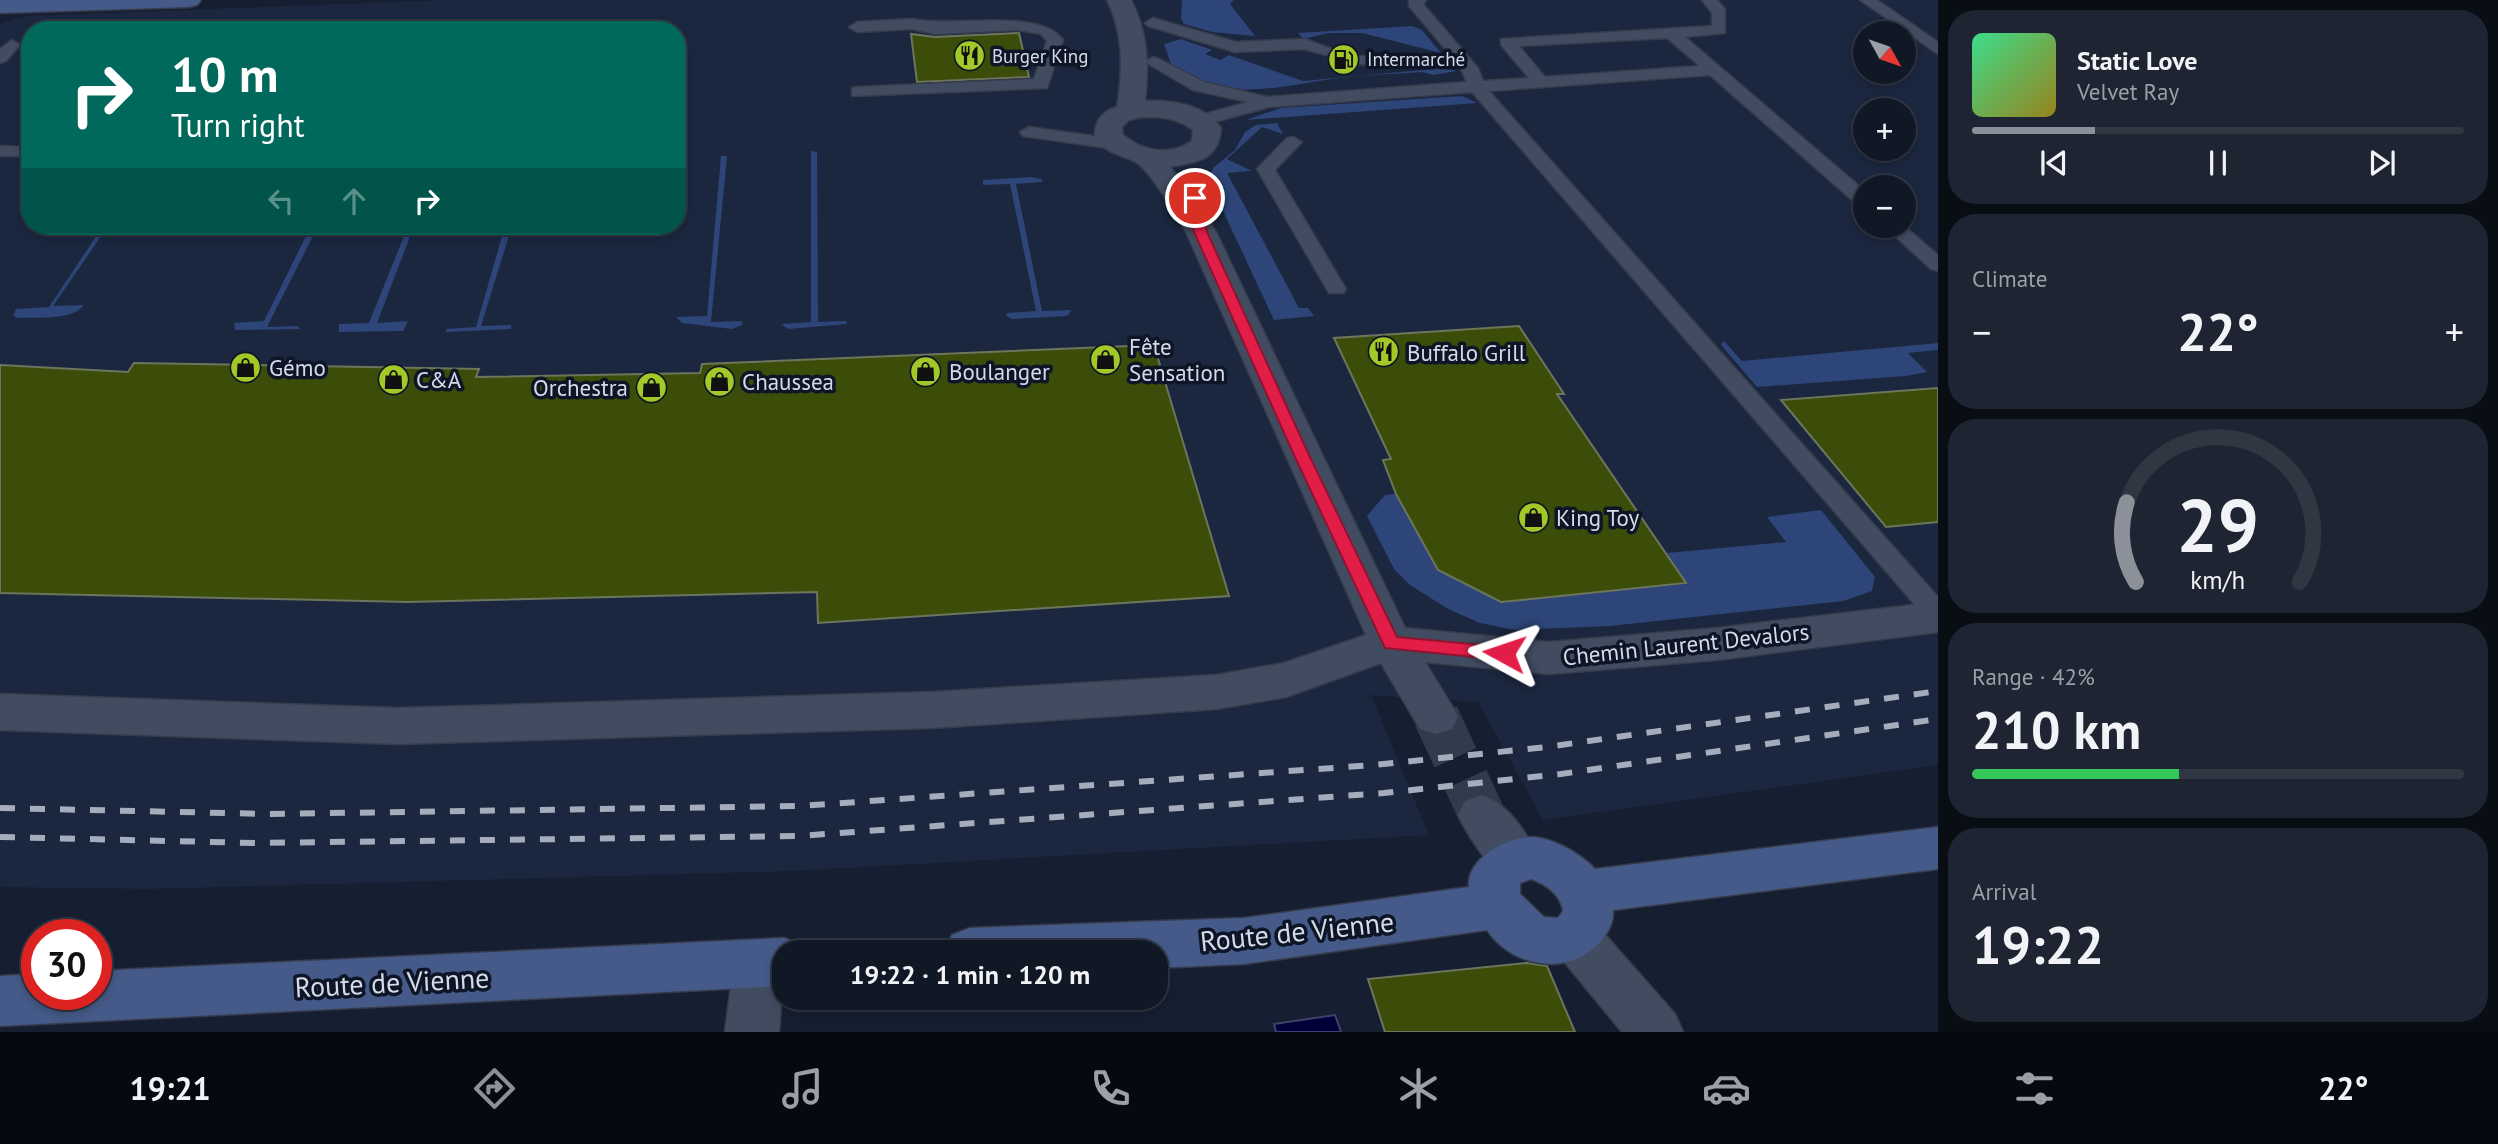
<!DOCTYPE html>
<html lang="en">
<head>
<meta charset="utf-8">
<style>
	:root { --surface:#101725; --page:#1e2432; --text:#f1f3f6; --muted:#9c9fa7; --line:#303642; --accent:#8c9099 }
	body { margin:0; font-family:"PT Sans",sans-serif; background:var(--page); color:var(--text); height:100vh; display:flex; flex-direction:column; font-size:26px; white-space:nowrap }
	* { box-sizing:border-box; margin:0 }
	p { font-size:23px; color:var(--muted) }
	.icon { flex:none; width:38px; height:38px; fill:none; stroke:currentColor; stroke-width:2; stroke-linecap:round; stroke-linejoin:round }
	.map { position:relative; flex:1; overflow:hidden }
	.side { display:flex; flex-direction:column; gap:10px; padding:10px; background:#090d14; width:560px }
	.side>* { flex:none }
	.top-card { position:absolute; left:21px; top:21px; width:665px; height:214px; border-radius:28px; box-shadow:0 4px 10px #0003,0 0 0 2px var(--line); background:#00695c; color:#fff; overflow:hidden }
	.needle { width:46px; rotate:130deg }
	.controls { position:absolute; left:1853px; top:21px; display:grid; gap:14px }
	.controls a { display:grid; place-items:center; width:63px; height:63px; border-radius:50%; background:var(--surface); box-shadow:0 4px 10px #0003,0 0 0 2px var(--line); font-size:35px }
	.speed { position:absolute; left:21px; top:919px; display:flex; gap:14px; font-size:35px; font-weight:700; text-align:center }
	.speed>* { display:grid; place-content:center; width:91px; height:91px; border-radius:50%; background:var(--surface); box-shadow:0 4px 10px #0003,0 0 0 2px var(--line); line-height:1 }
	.speed .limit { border:10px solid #d22; background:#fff; color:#111 }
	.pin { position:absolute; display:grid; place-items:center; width:60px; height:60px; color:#fff; margin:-30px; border:4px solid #fff; border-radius:50%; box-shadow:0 2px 7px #0007 }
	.me { position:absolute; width:77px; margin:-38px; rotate:275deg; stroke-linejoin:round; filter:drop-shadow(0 0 5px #0008) }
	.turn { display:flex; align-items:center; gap:24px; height:147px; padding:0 35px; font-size:32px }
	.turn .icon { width:91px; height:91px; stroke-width:2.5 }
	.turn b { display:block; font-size:49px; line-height:60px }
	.lanes { display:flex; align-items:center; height:66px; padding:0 35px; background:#0003; justify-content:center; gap:35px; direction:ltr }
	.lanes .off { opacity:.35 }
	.big { font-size:52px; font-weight:700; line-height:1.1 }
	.side .tile { flex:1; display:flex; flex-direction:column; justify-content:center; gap:10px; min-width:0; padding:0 24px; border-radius:28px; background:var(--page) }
	.side .dial { align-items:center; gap:0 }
	.dial svg { height:182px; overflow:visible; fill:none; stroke:var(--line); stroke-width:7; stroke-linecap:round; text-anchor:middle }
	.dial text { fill:var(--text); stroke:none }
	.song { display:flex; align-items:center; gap:21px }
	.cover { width:84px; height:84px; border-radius:10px; background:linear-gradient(135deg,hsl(150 70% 55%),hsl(50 70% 35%)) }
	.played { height:7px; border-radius:4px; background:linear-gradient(90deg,var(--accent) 25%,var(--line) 25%) }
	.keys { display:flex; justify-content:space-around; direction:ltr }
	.heat { display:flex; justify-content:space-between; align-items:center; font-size:38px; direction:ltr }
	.charge { height:10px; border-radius:5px; background:linear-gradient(90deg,#34c759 42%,var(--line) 0) }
	.trip { position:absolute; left:772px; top:940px; width:396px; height:70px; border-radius:28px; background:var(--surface); box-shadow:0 4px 10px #0003,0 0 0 2px var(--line); font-weight:700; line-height:70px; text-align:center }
	.menu { display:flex; height:112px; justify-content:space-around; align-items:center; background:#06090f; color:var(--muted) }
	.menu .icon { width:49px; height:49px }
	.menu .active { color:var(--accent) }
	.menu b { font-size:32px; color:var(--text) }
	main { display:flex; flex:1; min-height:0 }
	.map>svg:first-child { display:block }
	.built { fill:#1b273f; fill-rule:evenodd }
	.green { fill:#2d4578 }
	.water { fill:#000038; stroke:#40426d; stroke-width:2 }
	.building { fill:#3c4d0a; stroke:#6d755d; stroke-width:2 }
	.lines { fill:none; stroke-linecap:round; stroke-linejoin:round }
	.street-tunnel { stroke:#323b4c; stroke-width:46; stroke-dasharray:46 24; stroke-linecap:butt }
	.lane-casing { stroke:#353b4a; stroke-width:3 }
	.street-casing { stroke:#353b4a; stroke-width:3 }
	.secondary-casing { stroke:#353b4a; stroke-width:3 }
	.lane { fill:#424c61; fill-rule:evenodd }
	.street { fill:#424c61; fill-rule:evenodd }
	.secondary { fill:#455a88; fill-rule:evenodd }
	.rail { stroke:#a5acbb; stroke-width:6; stroke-dasharray:15 15; stroke-linecap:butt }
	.route { fill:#e11d48; stroke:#92132f; stroke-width:2 }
	.labels { text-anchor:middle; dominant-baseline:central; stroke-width:7; stroke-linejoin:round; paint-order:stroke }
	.far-poi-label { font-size:19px; fill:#d4dbe8; stroke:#0d1527; text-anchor:start }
	.poi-label { font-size:23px; fill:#d4dbe8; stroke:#0d1527; text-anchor:start }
	.street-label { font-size:23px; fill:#d4dbe8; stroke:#0d1527 }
	.near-street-label { font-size:28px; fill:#d4dbe8; stroke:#0d1527 }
</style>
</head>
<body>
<main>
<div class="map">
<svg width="1938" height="1032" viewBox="0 0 1938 1032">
	<rect width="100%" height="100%" fill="#161f31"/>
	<!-- built -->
	<path class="built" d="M448,0H1938V765L1543,820L1478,702L1371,695L1429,835L792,871L150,889L0,887V24L26,16ZM30,30H677V226H30ZM1866,33H1904V72H1866ZM1866,110H1904V149H1866ZM1866,187H1904V226H1866Z"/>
	<!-- green -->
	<g class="green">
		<polygon points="1182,0 1234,0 1230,4 1255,36 1212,32 1184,24 1181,18"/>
		<polygon points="1412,26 1422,30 1441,53 1362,33 1329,33 1303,39 1298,33"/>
		<path d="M1181,39L1212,50L1205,54L1220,60L1229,55L1303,81L1445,68L1457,71L1433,75L1423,72C1393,74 1363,75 1332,79C1270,88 1230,102 1172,67L1164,44Z"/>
		<polygon points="1462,96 1477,103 1246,120 1281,108"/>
		<polygon points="1277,123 1283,134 1262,127 1227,159 1252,171 1227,173 1299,308 1308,308 1314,316 1274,320 1209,181 1213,168 1235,150 1245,132 1256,125"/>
		<polygon points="811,151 817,152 818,322 846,321 847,324 788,329 781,324 811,322"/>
		<polygon points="721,156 727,156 711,322 742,321 742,325 732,329 682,323 676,317 707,316"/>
		<polygon points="1030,177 1042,179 1042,182 1016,184 1042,311 1072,310 1067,316 1012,319 1006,316 1007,313 1036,311 1010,184 983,185 983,180"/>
		<path d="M103,226H108L53,306L84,305C72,321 35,317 17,318L13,316L16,309L49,307Z"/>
		<polygon points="311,226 318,226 267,327 298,326 300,329 235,330 234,323 264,321"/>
		<polygon points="408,226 414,226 377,323 408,321 403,331 339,332 339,324 369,323"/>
		<polygon points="505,226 512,226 481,326 511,325 511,329 446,332 446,329 476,327"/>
		<polygon points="1724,341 1742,361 1938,343 1938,350 1908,353 1927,372 1906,376 1757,387 1721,345"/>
		<polygon points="1396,494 1438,570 1501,602 1685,584 1667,553 1786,542 1767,517 1821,510 1875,577 1872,591 1843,601 1610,626 1515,630 1480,623 1448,609 1410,585 1394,569 1367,516 1385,495"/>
	</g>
	<!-- water -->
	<polygon class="water" points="1335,1015 1341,1032 1276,1032 1274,1024"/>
	<!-- building -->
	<g class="building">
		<polygon points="1019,33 1029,77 917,82 911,34 935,37"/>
		<polygon points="1519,326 1564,394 1557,394 1686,583 1501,602 1438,570 1396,494 1383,460 1391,459 1334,338"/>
		<polygon points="1154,345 1229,596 818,623 817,592 408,602 0,593 0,365 128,372 134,363 479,369 476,377 700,373 702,364"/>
		<polygon points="1938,388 1938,522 1886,527 1781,400"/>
		<polygon points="1527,963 1547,966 1575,1032 1385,1032 1368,979"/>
	</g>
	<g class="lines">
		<!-- street-tunnel -->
		<polyline class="street-tunnel" points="1436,716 1482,815"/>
		<defs>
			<g id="lane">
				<path d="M1409,0H1426L1423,4L1478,68L1483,81L1529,78L1501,45V39L1712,26V13L1702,0H1717L1725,9V33L1685,37L1866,192V207L1859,206L1710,75L1489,91L1938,597V624L1929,621L1472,92L1269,107L1200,126L1191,121L1194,117L1248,102L1193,90L1145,62L1153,57L1159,59L1204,82L1267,97L1467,82L1460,67L1351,64V58L1357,56L1452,57L1409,6ZM1667,38L1700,66L1545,77L1519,46Z"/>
				<polygon points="1860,0 1877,0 1938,42 1938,54"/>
				<polygon points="1153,18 1236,42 1305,39 1334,50 1326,55 1304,49 1235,52 1148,26 1145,23"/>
				<path d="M912,19C953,28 1038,7 1063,40L1047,88L852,96V88L858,87L1034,79L1047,41L1041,34L1019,30L935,34L912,29L857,32L849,27L857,22Z"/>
				<polygon points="12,40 20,45 6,61 0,63 0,49"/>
				<polygon points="1029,127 1115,139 1124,144 1115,149 1023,136 1020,132"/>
				<polygon points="1293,137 1302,142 1275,170 1346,289 1343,293 1329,293 1257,169 1287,138"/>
				<polygon points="0,146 28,147 30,153 22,156 0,156"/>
				<polygon points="1884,226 1904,226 1938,255 1938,271 1931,269"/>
			</g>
			<g id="street">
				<path d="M1107,0H1131C1148,32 1149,65 1145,101C1171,100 1204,104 1221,128C1219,160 1197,162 1170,167L1191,193L1216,232L1405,628L1549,642L1717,628L1938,602V632L1717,660L1549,674L1425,662L1458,716L1452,729L1436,734L1420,729L1381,663L1286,697L1216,709L932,728L398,744L0,730V694L398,708L932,692L1216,675L1284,663L1366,635L1186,232C1176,216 1152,173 1137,163C1122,154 1107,155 1095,138C1094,123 1101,111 1117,107C1123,70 1124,34 1107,0ZM1142,117C1162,117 1177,118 1193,130L1192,141C1170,156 1143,152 1123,135L1122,127L1129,120Z"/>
				<path d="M1482,795C1509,804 1528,835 1540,860L1533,875C1529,877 1522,881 1517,881C1495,882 1467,833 1458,815L1465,801Z"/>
				<polygon points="1575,914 1593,921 1675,1014 1683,1032 1622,1032 1557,953 1550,937 1557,921"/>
				<polygon points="760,940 778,947 784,960 779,1032 725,1032 734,964 742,947"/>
			</g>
			<g id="secondary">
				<polygon points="0,0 201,0 197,5 189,7 0,13"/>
				<path d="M1938,827V869L1613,910C1614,921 1609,931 1602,940C1572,977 1513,969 1487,930L1244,964L1155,968V952H944L952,935L970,928L1244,918L1469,887C1466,859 1507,837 1531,837C1552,837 1581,854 1595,869ZM1531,879C1546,884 1561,895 1563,911L1558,918L1544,917L1520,894V883Z"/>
				<polygon points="784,938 802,945 805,952 784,952 784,986 0,1026 0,976 37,974 37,994 96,994 96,971"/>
			</g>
		</defs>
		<!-- lane casing -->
		<use href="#lane" class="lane-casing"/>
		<!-- street casing -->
		<use href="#street" class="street-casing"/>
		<!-- secondary casing -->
		<use href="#secondary" class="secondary-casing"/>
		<!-- lane -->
		<use href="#lane" class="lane"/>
		<!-- street -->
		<use href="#street" class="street"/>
		<!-- secondary -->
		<use href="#secondary" class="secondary"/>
		<!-- rail -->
		<g class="rail">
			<polyline points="0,808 269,814 801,806 1374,765 1547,747 1938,691"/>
			<polyline points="0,837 255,843 799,836 1384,793 1561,774 1938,719"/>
		</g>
	</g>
	<!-- route -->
	<polygon class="route" points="1195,194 1201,198 1207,232 1309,455 1397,637 1504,647 1511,649 1513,653 1511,658 1504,660 1385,648 1294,455 1194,232 1189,198"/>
	<!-- icons -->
	<defs>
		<symbol id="restaurant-disc" viewBox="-11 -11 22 22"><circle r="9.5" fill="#a2c928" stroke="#0d1527"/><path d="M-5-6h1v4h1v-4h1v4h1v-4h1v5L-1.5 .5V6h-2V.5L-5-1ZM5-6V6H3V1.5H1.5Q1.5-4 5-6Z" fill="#111"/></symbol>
		<symbol id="fuel-disc" viewBox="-11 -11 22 22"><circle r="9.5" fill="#a2c928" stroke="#0d1527"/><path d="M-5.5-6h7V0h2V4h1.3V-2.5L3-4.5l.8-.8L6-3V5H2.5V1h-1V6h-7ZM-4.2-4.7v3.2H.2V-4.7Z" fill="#111"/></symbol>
		<symbol id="shop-disc" viewBox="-11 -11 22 22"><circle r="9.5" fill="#a2c928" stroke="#0d1527"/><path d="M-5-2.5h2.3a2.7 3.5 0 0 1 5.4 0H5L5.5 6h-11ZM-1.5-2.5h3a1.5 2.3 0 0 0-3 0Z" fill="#111"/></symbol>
	</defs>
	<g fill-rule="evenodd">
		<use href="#restaurant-disc" x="952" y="38" width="35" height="35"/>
		<use href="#fuel-disc" x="1326" y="42" width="35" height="35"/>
		<use href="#restaurant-disc" x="1366" y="334" width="35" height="35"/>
		<use href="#shop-disc" x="1088" y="342" width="35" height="35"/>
		<use href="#shop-disc" x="228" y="350" width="35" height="35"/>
		<use href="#shop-disc" x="908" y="354" width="35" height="35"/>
		<use href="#shop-disc" x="376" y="362" width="35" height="35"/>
		<use href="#shop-disc" x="702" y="364" width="35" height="35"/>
		<use href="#shop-disc" x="634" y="370" width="35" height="35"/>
		<use href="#shop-disc" x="1516" y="500" width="35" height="35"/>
	</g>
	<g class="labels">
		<!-- far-poi labels -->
		<g class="far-poi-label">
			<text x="992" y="56">Burger King</text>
			<text x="1367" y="59">Intermarché</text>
		</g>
		<!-- poi labels -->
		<g class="poi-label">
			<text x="1129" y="346">Fête<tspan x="1129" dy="26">Sensation</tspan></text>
			<text x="1407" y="352">Buffalo Grill</text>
			<text x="269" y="367">Gémo</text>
			<text x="949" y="371">Boulanger</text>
			<text x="416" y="379">C&amp;A</text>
			<text x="742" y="381">Chaussea</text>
			<text x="628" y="387" text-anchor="end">Orchestra</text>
			<text x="1556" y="517">King Toy</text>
		</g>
		<!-- street labels -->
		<g class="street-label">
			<text transform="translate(1686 644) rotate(-6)">Chemin Laurent Devalors</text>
		</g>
		<!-- near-street labels -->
		<g class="near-street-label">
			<text transform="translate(1297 931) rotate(-6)">Route de Vienne</text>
			<text transform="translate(392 982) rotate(-3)">Route de Vienne</text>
		</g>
	</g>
</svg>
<div class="controls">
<a><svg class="needle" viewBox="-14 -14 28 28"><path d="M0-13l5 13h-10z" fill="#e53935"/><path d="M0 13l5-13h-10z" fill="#9c9fa7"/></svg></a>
<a>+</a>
<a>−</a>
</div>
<div class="speed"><div class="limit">30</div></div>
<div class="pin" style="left:1195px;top:198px;background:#d93025"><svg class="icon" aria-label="arrive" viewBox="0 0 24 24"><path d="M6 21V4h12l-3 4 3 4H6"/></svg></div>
<svg class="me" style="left:1504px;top:653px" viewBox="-20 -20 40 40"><path d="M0-17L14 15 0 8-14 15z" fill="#e11d48" stroke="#fff" stroke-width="4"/></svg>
<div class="trip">19:22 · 1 min · 120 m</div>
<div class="top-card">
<div class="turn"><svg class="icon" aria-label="right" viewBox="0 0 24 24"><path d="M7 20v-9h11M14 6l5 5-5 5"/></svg><div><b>10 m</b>Turn right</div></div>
<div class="lanes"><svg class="icon off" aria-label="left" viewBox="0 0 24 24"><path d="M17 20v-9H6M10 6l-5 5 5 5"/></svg><svg class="icon off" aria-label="ahead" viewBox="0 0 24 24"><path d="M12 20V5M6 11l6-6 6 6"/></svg><svg class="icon" aria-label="right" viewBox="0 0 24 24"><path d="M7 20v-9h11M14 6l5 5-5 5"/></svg></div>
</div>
</div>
<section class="side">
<div class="tile">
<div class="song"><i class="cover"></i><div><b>Static Love</b><p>Velvet Ray</p></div></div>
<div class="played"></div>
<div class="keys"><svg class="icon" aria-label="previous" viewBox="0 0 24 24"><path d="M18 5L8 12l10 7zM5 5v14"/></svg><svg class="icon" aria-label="pause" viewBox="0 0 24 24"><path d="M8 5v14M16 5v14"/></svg><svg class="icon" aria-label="next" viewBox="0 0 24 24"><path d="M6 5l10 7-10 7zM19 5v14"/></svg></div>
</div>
<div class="tile"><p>Climate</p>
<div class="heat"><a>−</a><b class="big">22°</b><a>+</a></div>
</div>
<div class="tile dial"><svg viewBox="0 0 100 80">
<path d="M14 69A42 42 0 1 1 86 69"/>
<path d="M14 69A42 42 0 0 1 10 34" stroke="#8c9099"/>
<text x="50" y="56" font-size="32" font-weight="700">29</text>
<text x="50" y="72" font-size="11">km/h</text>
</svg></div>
<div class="tile"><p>Range · 42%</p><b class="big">210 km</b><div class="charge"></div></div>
<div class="tile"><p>Arrival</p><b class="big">19:22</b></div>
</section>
</main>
<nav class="menu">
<b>19:21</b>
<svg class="icon active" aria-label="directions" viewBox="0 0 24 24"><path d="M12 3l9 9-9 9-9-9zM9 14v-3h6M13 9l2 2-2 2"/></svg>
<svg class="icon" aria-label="music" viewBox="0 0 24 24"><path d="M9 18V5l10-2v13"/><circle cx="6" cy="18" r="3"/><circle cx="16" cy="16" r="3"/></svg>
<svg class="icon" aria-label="phone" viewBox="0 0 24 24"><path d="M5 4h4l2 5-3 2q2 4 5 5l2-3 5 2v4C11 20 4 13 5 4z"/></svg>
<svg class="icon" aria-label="climate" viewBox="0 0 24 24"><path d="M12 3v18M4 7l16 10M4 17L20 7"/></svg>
<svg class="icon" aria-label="car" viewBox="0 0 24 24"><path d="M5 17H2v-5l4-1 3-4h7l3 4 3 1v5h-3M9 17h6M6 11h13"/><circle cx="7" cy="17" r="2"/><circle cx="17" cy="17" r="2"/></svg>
<svg class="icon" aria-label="filters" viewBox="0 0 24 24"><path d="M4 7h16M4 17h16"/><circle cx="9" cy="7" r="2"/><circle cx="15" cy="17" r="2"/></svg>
<b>22°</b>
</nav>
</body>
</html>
